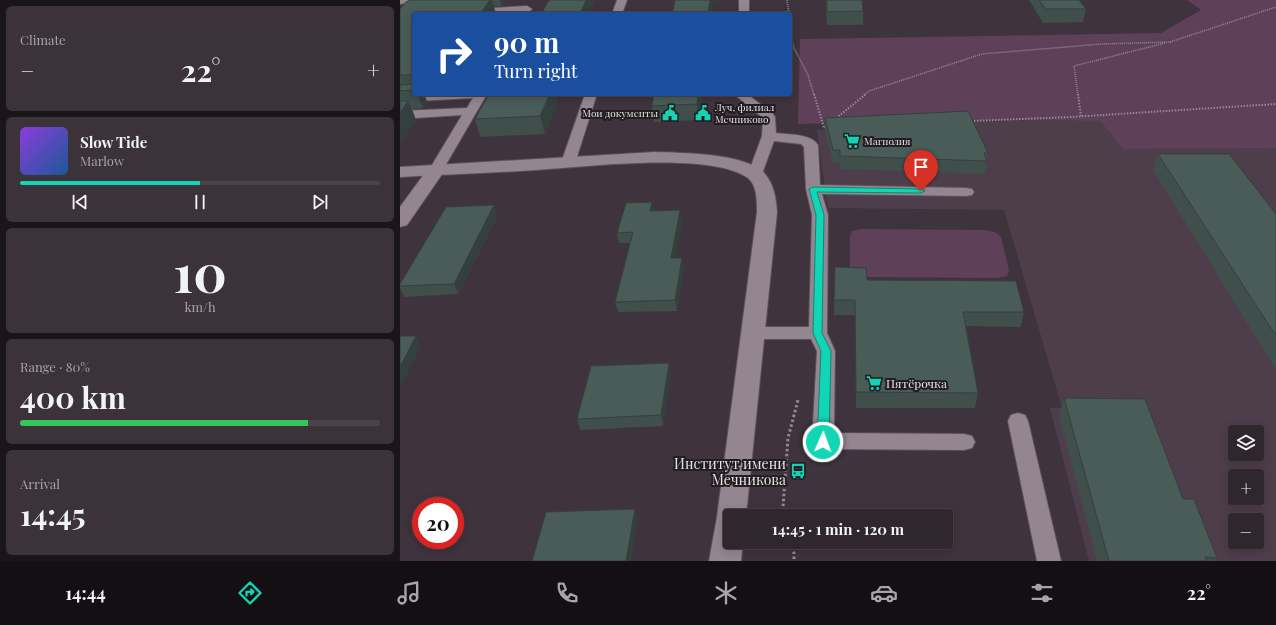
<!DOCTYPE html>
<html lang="en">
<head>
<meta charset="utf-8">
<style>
	:root { --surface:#2f262e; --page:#3b323a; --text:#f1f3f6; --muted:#a7a5aa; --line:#4a434a; --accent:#11d5b4 }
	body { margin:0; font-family:"Playfair Display",serif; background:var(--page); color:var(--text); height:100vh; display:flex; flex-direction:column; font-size:15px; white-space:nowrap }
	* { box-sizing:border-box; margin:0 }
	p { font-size:13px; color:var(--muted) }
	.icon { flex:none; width:22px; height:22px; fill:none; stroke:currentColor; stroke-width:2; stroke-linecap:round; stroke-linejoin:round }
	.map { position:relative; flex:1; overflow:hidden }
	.drawer { display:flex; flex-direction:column; gap:6px; padding:6px; background:#1a1519; width:400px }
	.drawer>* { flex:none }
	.guide { position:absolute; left:12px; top:12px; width:380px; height:84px; border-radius:4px; box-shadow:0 2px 10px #0003,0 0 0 1px var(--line); background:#1a4fa0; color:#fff; overflow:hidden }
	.tools { position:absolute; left:828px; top:425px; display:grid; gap:8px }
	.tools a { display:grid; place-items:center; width:36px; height:36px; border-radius:4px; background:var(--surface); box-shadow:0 2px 10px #0003,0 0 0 1px var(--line); font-size:20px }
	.speed { position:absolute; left:12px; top:497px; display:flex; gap:8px; font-size:20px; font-weight:700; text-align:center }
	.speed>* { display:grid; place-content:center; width:52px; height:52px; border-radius:50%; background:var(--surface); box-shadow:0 2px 10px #0003,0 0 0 1px var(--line); line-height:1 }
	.speed .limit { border:6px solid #d22; background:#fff; color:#111 }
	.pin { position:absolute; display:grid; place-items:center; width:34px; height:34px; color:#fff; margin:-41px -17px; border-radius:50% 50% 50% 0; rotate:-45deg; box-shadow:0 0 4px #0007 }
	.pin .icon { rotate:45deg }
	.me { position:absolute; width:44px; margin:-22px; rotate:2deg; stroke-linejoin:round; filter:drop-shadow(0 0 3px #0008) }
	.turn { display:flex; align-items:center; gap:14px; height:84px; padding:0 16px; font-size:18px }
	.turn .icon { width:52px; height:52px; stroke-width:2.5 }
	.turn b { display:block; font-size:28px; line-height:34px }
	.big { font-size:30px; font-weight:700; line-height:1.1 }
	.drawer .widget { flex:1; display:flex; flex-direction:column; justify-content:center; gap:6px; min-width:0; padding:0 14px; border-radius:6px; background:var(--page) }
	.drawer .dial { align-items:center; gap:0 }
	.dial b { font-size:52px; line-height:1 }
	.song { display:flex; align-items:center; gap:12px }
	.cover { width:48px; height:48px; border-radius:6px; background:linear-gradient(135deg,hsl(270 70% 55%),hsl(210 70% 35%)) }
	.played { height:4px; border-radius:2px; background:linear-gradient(90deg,var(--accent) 50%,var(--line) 50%) }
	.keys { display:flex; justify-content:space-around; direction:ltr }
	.heat { display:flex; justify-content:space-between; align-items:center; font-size:22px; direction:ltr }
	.charge { height:6px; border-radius:3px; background:linear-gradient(90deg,#34c759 80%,var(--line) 0) }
	.trip { position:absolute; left:323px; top:509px; width:230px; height:40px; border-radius:4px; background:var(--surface); box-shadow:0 2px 10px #0003,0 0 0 1px var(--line); font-weight:700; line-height:40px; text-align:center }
	.tabs { display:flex; height:64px; justify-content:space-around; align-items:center; background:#130f12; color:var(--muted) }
	.tabs .icon { width:28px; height:28px }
	.tabs .on { color:var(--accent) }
	.tabs b { font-size:18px; color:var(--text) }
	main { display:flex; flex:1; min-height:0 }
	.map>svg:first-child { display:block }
	.built { fill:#4e3d4b; fill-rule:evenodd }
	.green { fill:#5e4059 }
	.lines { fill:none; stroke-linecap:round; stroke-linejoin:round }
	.service-casing { stroke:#5c525b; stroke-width:2 }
	.minor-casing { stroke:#5c525b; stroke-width:2 }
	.secondary-casing { stroke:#5c525b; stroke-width:2 }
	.path-far2 { stroke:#948a92; stroke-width:1.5; stroke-dasharray:1 1; stroke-linecap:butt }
	.path-far1 { stroke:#948a92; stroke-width:2; stroke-dasharray:1.5 1.5; stroke-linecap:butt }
	.path { stroke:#948a92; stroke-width:3; stroke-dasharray:2.5 2.5; stroke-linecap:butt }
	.service { fill:#948691; fill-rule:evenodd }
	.minor { fill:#948691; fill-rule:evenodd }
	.secondary { fill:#948691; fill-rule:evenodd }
	.wall { fill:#404f4b }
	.shaded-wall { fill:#34403d }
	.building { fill:#4a5c57; stroke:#34403d }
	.route { fill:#11d5b4; stroke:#0b8a75 }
	.labels { text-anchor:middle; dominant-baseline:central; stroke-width:4; stroke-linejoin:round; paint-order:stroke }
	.far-poi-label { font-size:10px; fill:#e8e1e7; stroke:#221d21; text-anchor:start }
	.poi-label { font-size:12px; fill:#e8e1e7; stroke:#221d21; text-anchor:start }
	.near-poi-label { font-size:14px; fill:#e8e1e7; stroke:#221d21; text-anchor:end }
</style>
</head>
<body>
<main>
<section class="drawer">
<div class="widget"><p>Climate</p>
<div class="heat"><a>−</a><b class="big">22°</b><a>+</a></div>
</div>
<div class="widget">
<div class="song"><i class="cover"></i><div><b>Slow Tide</b><p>Marlow</p></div></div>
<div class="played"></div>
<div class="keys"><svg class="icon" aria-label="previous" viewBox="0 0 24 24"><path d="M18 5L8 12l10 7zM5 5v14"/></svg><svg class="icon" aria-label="pause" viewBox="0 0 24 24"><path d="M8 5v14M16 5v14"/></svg><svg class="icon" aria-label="next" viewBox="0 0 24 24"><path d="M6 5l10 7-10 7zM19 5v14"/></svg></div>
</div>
<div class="widget dial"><b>10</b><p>km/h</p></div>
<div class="widget"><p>Range · 80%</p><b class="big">400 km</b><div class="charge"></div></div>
<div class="widget"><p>Arrival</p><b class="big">14:45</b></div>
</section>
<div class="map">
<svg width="876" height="561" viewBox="0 0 876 561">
	<rect width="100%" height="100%" fill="#3f333d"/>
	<!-- built -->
	<path class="built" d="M576,120L700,121L723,149L876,148V561H689L650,408H662L604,210L428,208L417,130L576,122ZM835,432H857V454H835ZM835,476H857V498H835ZM835,520H857V542H835Z"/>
	<!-- green -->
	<g class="green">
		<polygon points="787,0 876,0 876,148 723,149 700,121 576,120 398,124 400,39 761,33 801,10"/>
		<polygon points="462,229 585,230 595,232 601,237 609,270 607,276 597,278 463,277 450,269 450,236 452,231"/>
	</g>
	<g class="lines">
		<defs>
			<g id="service">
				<polygon points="0,0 14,0 12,2 0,4"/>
				<polygon points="217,0 227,0 222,14 212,14"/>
				<rect x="339" y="0" width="10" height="14"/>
				<polygon points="127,6 132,9 130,11 69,14 67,12 72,9"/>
				<polygon points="0,94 87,94 41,173 36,174 31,173 29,170 62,115 0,119 0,111 67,108 73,98 0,102"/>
				<polygon points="185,94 197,94 175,163 173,166 168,167 163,166 161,163"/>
				<path d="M334,94H347L373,114L375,117L376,133C388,135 410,133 418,145L420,185L567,188L572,189L574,192L572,195L567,196L422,194L428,215L427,333L435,351L434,433L564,434L572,436L575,442L572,448L564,450L423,449L415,447L412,441L417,351L411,339H353L346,337L344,333L346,329L353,327H409L412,215L406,189L404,147L401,144L374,141L362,174L360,177L355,178L350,177L348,174L362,136L363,118Z"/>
				<polygon points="618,413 625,415 628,421 661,561 637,561 608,421 611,415"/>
			</g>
			<polygon id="minor" points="36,165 42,166 45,170 7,225 0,227 0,207 30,166"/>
			<path id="secondary" d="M255,152C282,153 347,153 365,174C374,185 376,198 377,212L346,516H330V542H343L341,561H309L317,517L357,212C357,201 357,185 348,178C310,152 196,166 149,169C99,173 50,174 0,177V167Z"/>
		</defs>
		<!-- service casing -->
		<use href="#service" class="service-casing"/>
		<!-- minor casing -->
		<use href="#minor" class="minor-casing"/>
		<!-- secondary casing -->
		<use href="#secondary" class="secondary-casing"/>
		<!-- path-far2 -->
		<g class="path-far2">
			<polyline points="387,0 389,14"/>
			<polyline points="390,20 393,46 408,75 414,95"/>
			<polyline points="770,42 876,7"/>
			<polyline points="464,95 469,91 582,54 701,44 771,42"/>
			<polyline points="678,95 674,66 765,43"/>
		</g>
		<!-- path-far1 -->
		<g class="path-far1">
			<polyline points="414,94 424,128 426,127"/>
			<polyline points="678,94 681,116"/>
			<polyline points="434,120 466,94"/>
			<polyline points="571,121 671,117 876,104"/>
		</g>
		<!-- path -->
		<g class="path">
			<polyline points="385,516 383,507 388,438 398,400"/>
			<polyline points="391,542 394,553 394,561"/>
		</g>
		<!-- service -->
		<use href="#service" class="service"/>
		<!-- minor -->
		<use href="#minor" class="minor"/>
		<!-- secondary -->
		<use href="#secondary" class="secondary"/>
	</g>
	<!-- wall -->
	<g class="wall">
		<polygon points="10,0 105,0 101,6 93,6 96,14 14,14 14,94 24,94 27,102 23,108 12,109 16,120 0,143 0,9"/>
		<polygon points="426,0 462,0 463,11 463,25 427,25"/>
		<polygon points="629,0 679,0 686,9 683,22 643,23"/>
		<polygon points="302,94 299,120 254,122 252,106"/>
		<polygon points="155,96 157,103 145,134 80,137 75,119"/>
		<polygon points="425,118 588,153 585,174 440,169 440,163 433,163 425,131"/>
		<polygon points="758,154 876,214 876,370 753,170"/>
		<polygon points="254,211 282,221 275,258 282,258 284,268 277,311 218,312 215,302 230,243 219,243 217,233"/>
		<polygon points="98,215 58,294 4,297 0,288 0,284"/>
		<polygon points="467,280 624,312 621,327 566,326 578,393 575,408 456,408 455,315 434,315 434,300"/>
		<polygon points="269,363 271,374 263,426 180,430 177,419"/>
		<polygon points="664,398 783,499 817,558 815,561 697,561 659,416"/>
	</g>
	<!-- shaded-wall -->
	<g class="shaded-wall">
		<polygon points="90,0 92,0 96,14 80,14"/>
		<polygon points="100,0 105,0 101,6"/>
		<polygon points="186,0 195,0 189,14 180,14"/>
		<polygon points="310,0 313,0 311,14 308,14"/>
		<polygon points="17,94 24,94 27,102 23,108"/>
		<polygon points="150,94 156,94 155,96 157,103 145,134 140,116"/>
		<polygon points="298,94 302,94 299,120 297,104"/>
		<polygon points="8,101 16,120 0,143 0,113"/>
		<polygon points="252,202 254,212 250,211"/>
		<polygon points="94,205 98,215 58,294 54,284"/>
		<polygon points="280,210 282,221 273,269 271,258"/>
		<polygon points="282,258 284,268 277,311 275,300"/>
		<polygon points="16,336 21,347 0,389 0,367"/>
		<polygon points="269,363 271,374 263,426 261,415"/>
		<polygon points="235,509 238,520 231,561 226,561"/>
	</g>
	<!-- building -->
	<g class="building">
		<polygon points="10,0 90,0 80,14 14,14 14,75 0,75 0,9 6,2"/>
		<polygon points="149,0 186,0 180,14 141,14"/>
		<polygon points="275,0 310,0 308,14 272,14"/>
		<polygon points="427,0 462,0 463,11 427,12"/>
		<polygon points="639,0 679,0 686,9 646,9"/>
		<polygon points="14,84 14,90 0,91 0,85"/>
		<polygon points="89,94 150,94 140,116 75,119"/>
		<polygon points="254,94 298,94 297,104 252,106"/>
		<polygon points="0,101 8,101 0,113"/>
		<polygon points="568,111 588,153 584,153 587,161 440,156 440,150 433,150 425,118"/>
		<polygon points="758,154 829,154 876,214 876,336"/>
		<polygon points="252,202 250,211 280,210 271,258 282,258 275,300 215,302 233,232 217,233 226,203"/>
		<polygon points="94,205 54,284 0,286 0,284 46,207"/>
		<polygon points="435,267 466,268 467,280 616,281 624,312 563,312 578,393 456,392 455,300 434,300"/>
		<polygon points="0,336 16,336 0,367"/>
		<polygon points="269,363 261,415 177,419 191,366"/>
		<polygon points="664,398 745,399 783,499 794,499 817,558 805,557 807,561 709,561"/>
		<polygon points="235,509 226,561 132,561 146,512"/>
	</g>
	<!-- route -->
	<polygon class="route" points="413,187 521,189 525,191 521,193 417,192 424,215 422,333 431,351 429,442 427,445 423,446 419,445 417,442 421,351 413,333 416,215 409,189"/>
	<!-- icons -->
	<defs>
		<symbol id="civic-bare" viewBox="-9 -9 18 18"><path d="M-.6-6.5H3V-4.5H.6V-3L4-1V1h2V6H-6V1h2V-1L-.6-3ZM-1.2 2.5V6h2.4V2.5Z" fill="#11d5b4" stroke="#221d21" stroke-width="2.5" paint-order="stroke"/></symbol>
		<symbol id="supermarket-bare" viewBox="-9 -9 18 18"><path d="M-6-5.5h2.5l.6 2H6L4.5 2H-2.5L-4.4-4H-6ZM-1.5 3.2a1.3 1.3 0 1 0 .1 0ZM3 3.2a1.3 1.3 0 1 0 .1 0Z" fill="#11d5b4" stroke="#221d21" stroke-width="2.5" paint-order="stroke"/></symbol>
		<symbol id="bus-bare" viewBox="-9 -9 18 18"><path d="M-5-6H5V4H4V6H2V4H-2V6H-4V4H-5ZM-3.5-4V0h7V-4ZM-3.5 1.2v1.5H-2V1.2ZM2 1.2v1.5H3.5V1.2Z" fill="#11d5b4" stroke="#221d21" stroke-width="2.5" paint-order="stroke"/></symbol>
	</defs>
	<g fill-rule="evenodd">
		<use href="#civic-bare" x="259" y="102" width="22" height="22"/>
		<use href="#civic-bare" x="292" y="102" width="22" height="22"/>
		<use href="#supermarket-bare" x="441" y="130" width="22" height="22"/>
		<use href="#supermarket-bare" x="463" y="372" width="22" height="22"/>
		<use href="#bus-bare" x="387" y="460" width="22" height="22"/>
	</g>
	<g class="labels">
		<!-- far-poi labels -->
		<g class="far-poi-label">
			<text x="315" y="107">Луч, филиал<tspan x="315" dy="12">Мечниково</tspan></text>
			<text x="258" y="113" text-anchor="end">Мои документы</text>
			<text x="464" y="141">Магнолия</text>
		</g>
		<!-- poi labels -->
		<g class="poi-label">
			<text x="486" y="383">Пятёрочка</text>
		</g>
		<!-- near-poi labels -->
		<g class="near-poi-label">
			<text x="386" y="463">Институт имени<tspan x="386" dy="16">Мечникова</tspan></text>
		</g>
	</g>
</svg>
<div class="tools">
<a><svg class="icon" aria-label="layers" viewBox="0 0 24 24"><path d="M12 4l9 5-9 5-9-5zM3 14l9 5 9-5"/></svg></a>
<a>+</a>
<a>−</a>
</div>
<div class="speed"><div class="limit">20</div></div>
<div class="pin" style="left:521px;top:191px;background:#d93025"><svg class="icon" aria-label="arrive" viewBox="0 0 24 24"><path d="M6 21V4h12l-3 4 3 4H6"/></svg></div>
<svg class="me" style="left:423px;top:442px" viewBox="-20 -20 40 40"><circle r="17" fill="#11d5b4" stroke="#fff" stroke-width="3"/><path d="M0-11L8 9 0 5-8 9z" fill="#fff"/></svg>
<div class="trip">14:45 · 1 min · 120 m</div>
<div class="guide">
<div class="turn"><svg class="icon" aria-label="right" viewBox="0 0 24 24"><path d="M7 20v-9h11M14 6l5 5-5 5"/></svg><div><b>90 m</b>Turn right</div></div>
</div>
</div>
</main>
<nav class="tabs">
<b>14:44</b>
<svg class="icon on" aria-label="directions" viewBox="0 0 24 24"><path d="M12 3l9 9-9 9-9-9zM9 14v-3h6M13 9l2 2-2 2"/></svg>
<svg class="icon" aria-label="music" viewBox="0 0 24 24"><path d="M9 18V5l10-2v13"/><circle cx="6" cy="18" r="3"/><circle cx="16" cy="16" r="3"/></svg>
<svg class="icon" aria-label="phone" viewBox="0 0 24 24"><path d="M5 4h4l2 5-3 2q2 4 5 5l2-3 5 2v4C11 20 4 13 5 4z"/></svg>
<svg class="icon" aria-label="climate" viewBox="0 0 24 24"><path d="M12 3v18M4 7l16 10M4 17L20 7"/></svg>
<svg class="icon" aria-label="car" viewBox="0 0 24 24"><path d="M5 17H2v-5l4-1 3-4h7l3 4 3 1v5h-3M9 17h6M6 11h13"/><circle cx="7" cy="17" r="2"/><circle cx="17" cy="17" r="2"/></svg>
<svg class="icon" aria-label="filters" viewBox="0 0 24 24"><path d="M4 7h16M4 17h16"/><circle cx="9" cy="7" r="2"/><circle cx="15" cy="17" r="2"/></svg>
<b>22°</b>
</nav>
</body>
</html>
